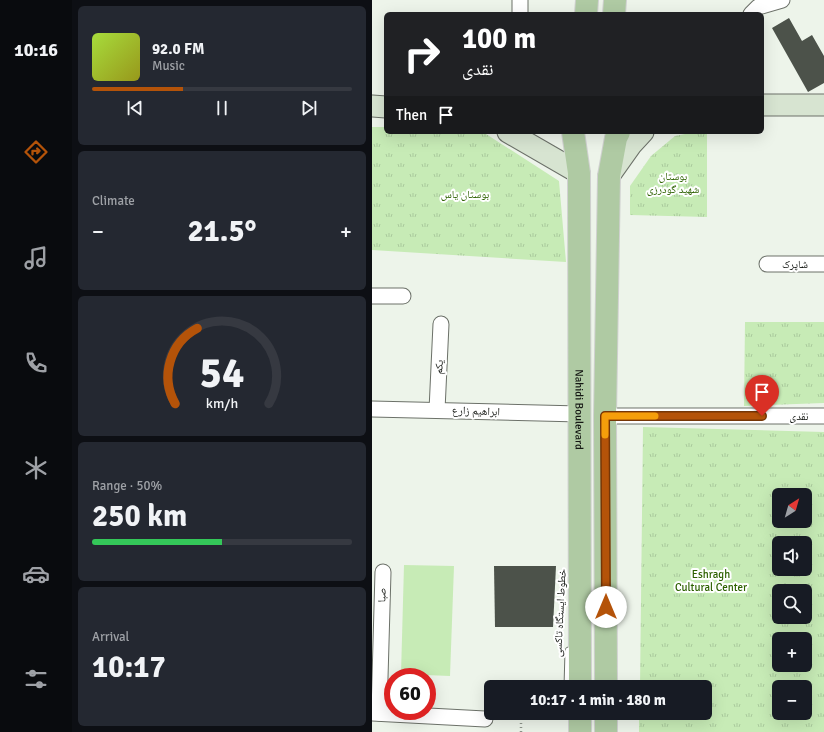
<!DOCTYPE html>
<html lang="en">
<head>
<meta charset="utf-8">
<style>
	:root { --surface:#171b24; --page:#242831; --text:#f1f3f6; --muted:#9ea1a6; --line:#363941; --accent:#b45309 }
	body { margin:0; font-family:Signika,"Noto Naskh Arabic",sans-serif; background:var(--page); color:var(--text); height:100vh; display:flex; flex-direction:column; font-size:15px; white-space:nowrap }
	* { box-sizing:border-box; margin:0 }
	p { font-size:13px; color:var(--muted) }
	.icon { flex:none; width:22px; height:22px; fill:none; stroke:currentColor; stroke-width:2; stroke-linecap:round; stroke-linejoin:round }
	.map { position:relative; flex:1; overflow:hidden }
	.details { display:flex; flex-direction:column; gap:6px; padding:6px; background:#0d0f14; width:300px }
	.details>* { flex:none }
	.top-card { position:absolute; left:12px; top:12px; width:380px; height:122px; border-radius:6px; box-shadow:0 4px 16px #0002; background:#202124; color:#fff; overflow:hidden }
	.needle { width:26px; rotate:37deg }
	.controls { position:absolute; left:400px; top:488px; display:grid; gap:8px }
	.controls a { display:grid; place-items:center; width:40px; height:40px; border-radius:6px; background:var(--surface); box-shadow:0 4px 16px #0002; font-size:20px }
	.speed { position:absolute; left:12px; top:668px; display:flex; gap:8px; font-size:20px; font-weight:700; text-align:center }
	.speed>* { display:grid; place-content:center; width:52px; height:52px; border-radius:50%; background:var(--surface); box-shadow:0 4px 16px #0002; line-height:1 }
	.speed .limit { border:6px solid #d22; background:#fff; color:#111 }
	.pin { position:absolute; display:grid; place-items:center; width:34px; height:34px; color:#fff; margin:-41px -17px; border-radius:50% 50% 50% 0; rotate:-45deg; box-shadow:0 0 4px #0007 }
	.pin .icon { rotate:45deg }
	.me { position:absolute; width:44px; margin:-22px; rotate:0deg; stroke-linejoin:round; filter:drop-shadow(0 0 3px #0008) }
	.turn { display:flex; align-items:center; gap:14px; height:84px; padding:0 12px; font-size:18px }
	.turn .icon { width:52px; height:52px; stroke-width:2.5 }
	.turn b { display:block; font-size:28px; line-height:34px }
	.then { display:flex; align-items:center; height:38px; padding:0 12px; background:#0003; gap:8px; font-size:15px }
	.big { font-size:30px; font-weight:700; line-height:1.1 }
	.details .tile { flex:1; display:flex; flex-direction:column; justify-content:center; gap:6px; min-width:0; padding:0 14px; border-radius:6px; background:var(--page) }
	.details .dial { align-items:center; gap:0 }
	.dial svg { height:104px; overflow:visible; fill:none; stroke:var(--line); stroke-width:7; stroke-linecap:round; text-anchor:middle }
	.dial text { fill:var(--text); stroke:none }
	.song { display:flex; align-items:center; gap:12px }
	.cover { width:48px; height:48px; border-radius:6px; background:linear-gradient(135deg,hsl(80 70% 55%),hsl(60 70% 35%)) }
	.played { height:4px; border-radius:2px; background:linear-gradient(90deg,var(--accent) 35%,var(--line) 35%) }
	.keys { display:flex; justify-content:space-around; direction:ltr }
	.heat { display:flex; justify-content:space-between; align-items:center; font-size:22px; direction:ltr }
	.charge { height:6px; border-radius:3px; background:linear-gradient(90deg,#34c759 50%,var(--line) 0) }
	.trip { position:absolute; left:112px; top:680px; width:228px; height:40px; border-radius:6px; background:var(--surface); box-shadow:0 4px 16px #0002; font-weight:700; line-height:40px; text-align:center }
	main { display:flex; flex:1; min-height:0 }
	.tab-bar { display:flex; flex-direction:column; width:72px; justify-content:space-around; align-items:center; background:#090b0e; color:var(--muted) }
	.tab-bar .icon { width:28px; height:28px }
	.tab-bar .active { color:var(--accent) }
	.tab-bar b { font-size:18px; color:var(--text) }
	.map>svg:first-child { display:block }
	.grass { fill:url(#grass-tufts); fill-rule:evenodd }
	.pitch { fill:#c7ebb6 }
	.building { fill:#4c524a }
	.lines { fill:none; stroke-linecap:round; stroke-linejoin:round }
	.service-casing { stroke:#6c7169; stroke-width:9 }
	.minor-casing { stroke:#6c7169; stroke-width:17 }
	.secondary-casing { stroke:#6c7169; stroke-width:23 }
	.primary-casing { stroke:#d0d1d0; stroke-width:24 }
	.path { stroke:#8e948c; stroke-width:2.5; stroke-dasharray:1 3; stroke-linecap:butt }
	.service { stroke:#fff; stroke-width:7 }
	.minor { stroke:#fff; stroke-width:15 }
	.secondary { stroke:#d7e4d1; stroke-width:21 }
	.primary { stroke:#afcaa3; stroke-width:22 }
	.route-casing { stroke:#753606; stroke-width:10 }
	.route { stroke:#b45309; stroke-width:7 }
	.slow { stroke:#f59e0b; stroke-width:7 }
	.labels { text-anchor:middle; dominant-baseline:central; stroke-width:4; stroke-linejoin:round; paint-order:stroke }
	.park-label { font-size:11px; fill:#2d6100; stroke:#fff }
	.street-label { font-size:11px; fill:#151814; stroke:#fff }
</style>
</head>
<body>
<main>
<nav class="tab-bar">
<b>10:16</b>
<svg class="icon active" aria-label="directions" viewBox="0 0 24 24"><path d="M12 3l9 9-9 9-9-9zM9 14v-3h6M13 9l2 2-2 2"/></svg>
<svg class="icon" aria-label="music" viewBox="0 0 24 24"><path d="M9 18V5l10-2v13"/><circle cx="6" cy="18" r="3"/><circle cx="16" cy="16" r="3"/></svg>
<svg class="icon" aria-label="phone" viewBox="0 0 24 24"><path d="M5 4h4l2 5-3 2q2 4 5 5l2-3 5 2v4C11 20 4 13 5 4z"/></svg>
<svg class="icon" aria-label="climate" viewBox="0 0 24 24"><path d="M12 3v18M4 7l16 10M4 17L20 7"/></svg>
<svg class="icon" aria-label="car" viewBox="0 0 24 24"><path d="M5 17H2v-5l4-1 3-4h7l3 4 3 1v5h-3M9 17h6M6 11h13"/><circle cx="7" cy="17" r="2"/><circle cx="17" cy="17" r="2"/></svg>
<svg class="icon" aria-label="filters" viewBox="0 0 24 24"><path d="M4 7h16M4 17h16"/><circle cx="9" cy="7" r="2"/><circle cx="15" cy="17" r="2"/></svg>
</nav>
<section class="details">
<div class="tile">
<div class="song"><i class="cover"></i><div><b>92.0 FM</b><p>Music</p></div></div>
<div class="played"></div>
<div class="keys"><svg class="icon" aria-label="previous" viewBox="0 0 24 24"><path d="M18 5L8 12l10 7zM5 5v14"/></svg><svg class="icon" aria-label="pause" viewBox="0 0 24 24"><path d="M8 5v14M16 5v14"/></svg><svg class="icon" aria-label="next" viewBox="0 0 24 24"><path d="M6 5l10 7-10 7zM19 5v14"/></svg></div>
</div>
<div class="tile"><p>Climate</p>
<div class="heat"><a>−</a><b class="big">21.5°</b><a>+</a></div>
</div>
<div class="tile dial"><svg viewBox="0 0 100 80">
<path d="M14 69A42 42 0 1 1 86 69"/>
<path d="M14 69A42 42 0 0 1 31 11" stroke="#b45309"/>
<text x="50" y="56" font-size="32" font-weight="700">54</text>
<text x="50" y="72" font-size="11">km/h</text>
</svg></div>
<div class="tile"><p>Range · 50%</p><b class="big">250 km</b><div class="charge"></div></div>
<div class="tile"><p>Arrival</p><b class="big">10:17</b></div>
</section>
<div class="map">
<svg width="452" height="732" viewBox="0 0 452 732">
	<defs>
		<pattern id="grass-tufts" width="24" height="20" patternUnits="userSpaceOnUse"><rect width="24" height="20" fill="#c7ebb6"/><path d="M3 7l-1-3M5 7V3M7 7l1-3M15 17l-1-3M17 17v-4M19 17l1-3" fill="none" stroke="#aac99c"/></pattern>
	</defs>
	<rect width="100%" height="100%" fill="#edf4ea"/>
	<!-- grass -->
	<g class="grass">
		<polygon points="0,127 14,127 14,132 111,132 187,181 194,262 0,250"/>
		<polygon points="323,132 335,132 335,217 258,215 258,186 279,156 303,136"/>
		<polygon points="373,322 452,322 452,403 372,406"/>
		<path d="M271,427L452,432V732H267V713H333V687H268ZM407,495H433V521H407ZM407,543H433V569H407ZM407,591H433V617H407ZM407,639H433V665H407ZM407,687H433V713H407Z"/>
	</g>
	<!-- pitch -->
	<polygon class="pitch" points="32,565 82,566 78,676 29,674"/>
	<!-- building -->
	<g class="building">
		<polygon points="417,18 430,41 440,35 452,56 452,83 436,92 400,28"/>
		<polygon points="122,566 184,566 181,627 123,627"/>
	</g>
	<g class="lines">
		<defs>
			<polyline id="service" points="196,687 197,651"/>
			<g id="minor">
				<polyline points="148,14 148,0"/>
				<polyline points="379,14 386,7 410,0"/>
				<polyline points="395,264 452,264"/>
				<polyline points="0,296 31,296"/>
				<polyline points="0,409 208,414"/>
				<polyline points="65,410 69,324"/>
				<polyline points="233,416 452,416"/>
				<polyline points="0,713 113,719"/>
				<polyline points="7,713 11,572"/>
			</g>
			<g id="secondary">
				<polyline points="390,105 452,105"/>
				<polyline points="0,106 14,107"/>
				<polyline points="136,132 207,173"/>
				<polyline points="237,176 259,145 271,132"/>
			</g>
			<g id="primary">
				<polyline points="214,14 215,0"/>
				<polyline points="242,14 243,0"/>
				<path id="s1" d="M201,132L207,173L208,687"/>
				<polyline points="234,687 233,416 237,176 244,138 247,132"/>
				<polyline points="234,713 234,732"/>
				<polyline points="208,732 208,713"/>
			</g>
		</defs>
		<!-- service casing -->
		<use href="#service" class="service-casing"/>
		<!-- minor casing -->
		<use href="#minor" class="minor-casing"/>
		<!-- secondary casing -->
		<use href="#secondary" class="secondary-casing"/>
		<!-- primary casing -->
		<use href="#primary" class="primary-casing"/>
		<!-- path -->
		<g class="path">
			<polyline points="149,687 149,686 187,684"/>
			<polyline points="149,732 149,713"/>
		</g>
		<!-- service -->
		<use href="#service" class="service"/>
		<!-- minor -->
		<use href="#minor" class="minor"/>
		<!-- secondary -->
		<use href="#secondary" class="secondary"/>
		<!-- primary -->
		<use href="#primary" class="primary"/>
	</g>
	<g class="lines">
		<defs>
			<polyline id="route" points="234,607 233,416 390,416"/>
		</defs>
		<!-- route casing -->
		<use href="#route" class="route-casing"/>
		<!-- route -->
		<use href="#route" class="route"/>
		<!-- slow -->
		<polyline class="slow" points="233,435 233,416 283,416"/>
	</g>
	<g class="labels">
		<!-- park labels -->
		<g class="park-label">
			<text x="301" y="176">بوستان<tspan x="301" dy="13">شهید گودرزی</tspan></text>
			<text x="93" y="194">بوستان یاس</text>
			<text x="339" y="574">Eshragh<tspan x="339" dy="13">Cultural Center</tspan></text>
		</g>
		<!-- street labels -->
		<g class="street-label">
			<text x="423" y="264">شاپرک</text>
			<text transform="translate(67 367) rotate(-87)">یکم</text>
			<text stroke="none"><textPath href="#s1" startOffset="278">Nahidi Boulevard</textPath></text>
			<text transform="translate(104 411) rotate(2)">ابراهیم زارع</text>
			<text x="427" y="416">نقدی</text>
			<text transform="translate(10 595) rotate(-89)">صبا</text>
			<text transform="translate(188 613) rotate(-87)">خطوط ایستگاه تاکسی</text>
		</g>
	</g>
</svg>
<div class="controls">
<a><svg class="needle" viewBox="-14 -14 28 28"><path d="M0-13l5 13h-10z" fill="#e53935"/><path d="M0 13l5-13h-10z" fill="#9ea1a6"/></svg></a>
<a><svg class="icon" aria-label="sound" viewBox="0 0 24 24"><path d="M4 9h4l5-4v14l-5-4H4zM17 9q2 3 0 6"/></svg></a>
<a><svg class="icon" aria-label="search" viewBox="0 0 24 24"><circle cx="10" cy="10" r="6"/><path d="M15 15l6 6"/></svg></a>
<a>+</a>
<a>−</a>
</div>
<div class="speed"><div class="limit">60</div></div>
<div class="pin" style="left:390px;top:416px;background:#d93025"><svg class="icon" aria-label="arrive" viewBox="0 0 24 24"><path d="M6 21V4h12l-3 4 3 4H6"/></svg></div>
<svg class="me" style="left:234px;top:607px" viewBox="-20 -20 40 40"><circle r="19" fill="#fff"/><path d="M0-13L10 11 0 6-10 11z" fill="#b45309"/></svg>
<div class="trip">10:17 · 1 min · 180 m</div>
<div class="top-card">
<div class="turn"><svg class="icon" aria-label="right" viewBox="0 0 24 24"><path d="M7 20v-9h11M14 6l5 5-5 5"/></svg><div><b>100 m</b>نقدی</div></div>
<div class="then">Then<svg class="icon" aria-label="arrive" viewBox="0 0 24 24"><path d="M6 21V4h12l-3 4 3 4H6"/></svg></div>
</div>
</div>
</main>
</body>
</html>
